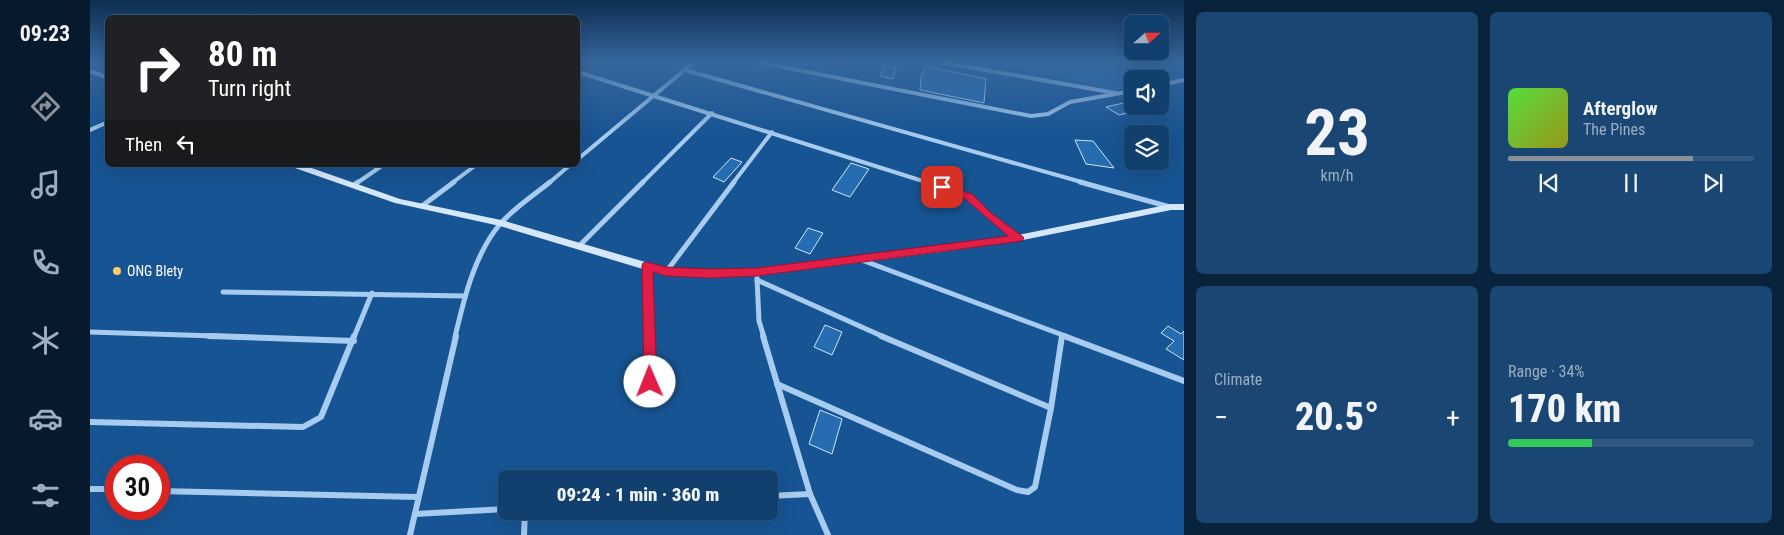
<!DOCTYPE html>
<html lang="en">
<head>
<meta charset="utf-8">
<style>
	:root { --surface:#113f6e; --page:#1a4673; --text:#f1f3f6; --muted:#9cafc2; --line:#305881; --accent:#8c9099 }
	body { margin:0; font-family:"Roboto Condensed",sans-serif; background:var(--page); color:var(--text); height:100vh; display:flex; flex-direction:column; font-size:19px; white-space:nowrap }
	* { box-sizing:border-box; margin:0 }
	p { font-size:16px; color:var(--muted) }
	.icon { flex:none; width:28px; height:28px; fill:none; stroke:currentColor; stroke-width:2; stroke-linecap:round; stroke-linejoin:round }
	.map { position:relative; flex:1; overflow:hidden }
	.details { display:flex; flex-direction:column; gap:12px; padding:12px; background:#09233c; width:600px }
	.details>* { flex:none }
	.banner { position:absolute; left:15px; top:15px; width:475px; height:152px; border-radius:8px; box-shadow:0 5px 20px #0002,0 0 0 1px var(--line); background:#202124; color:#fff; overflow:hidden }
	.needle { width:32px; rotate:69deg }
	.buttons { position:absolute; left:1034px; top:15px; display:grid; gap:10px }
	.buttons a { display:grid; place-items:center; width:45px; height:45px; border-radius:8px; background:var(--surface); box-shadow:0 5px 20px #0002,0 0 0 1px var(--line); font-size:25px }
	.speed { position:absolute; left:15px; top:455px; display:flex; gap:10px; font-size:25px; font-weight:700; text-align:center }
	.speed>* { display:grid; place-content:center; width:65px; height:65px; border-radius:50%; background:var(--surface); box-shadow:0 5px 20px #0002,0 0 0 1px var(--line); line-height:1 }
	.speed .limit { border:8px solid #d22; background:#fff; color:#111 }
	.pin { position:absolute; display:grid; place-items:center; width:42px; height:42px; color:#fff; margin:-21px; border-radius:10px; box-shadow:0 2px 8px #0006 }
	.me { position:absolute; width:55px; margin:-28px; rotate:359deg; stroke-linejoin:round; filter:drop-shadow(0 0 4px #0008) }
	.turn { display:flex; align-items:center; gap:18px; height:105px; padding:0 20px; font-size:22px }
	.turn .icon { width:65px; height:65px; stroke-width:2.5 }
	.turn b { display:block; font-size:35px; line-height:42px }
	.then { display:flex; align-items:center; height:48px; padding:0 20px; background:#0003; gap:10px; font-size:19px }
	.big { font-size:38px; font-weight:800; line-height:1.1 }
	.details .tile { flex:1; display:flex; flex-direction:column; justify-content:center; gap:8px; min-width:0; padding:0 18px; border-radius:8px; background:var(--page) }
	.details .dial { align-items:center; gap:0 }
	.dial b { font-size:65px; line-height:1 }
	.song { display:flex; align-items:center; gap:15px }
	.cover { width:60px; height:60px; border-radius:8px; background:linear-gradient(135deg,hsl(110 70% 55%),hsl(60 70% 35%)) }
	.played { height:5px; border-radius:2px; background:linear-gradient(90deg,var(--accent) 75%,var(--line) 75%) }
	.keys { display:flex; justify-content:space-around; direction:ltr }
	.heat { display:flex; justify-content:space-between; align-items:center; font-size:28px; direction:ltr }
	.charge { height:8px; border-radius:4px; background:linear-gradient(90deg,#34c759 34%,var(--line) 0) }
	.details .tiles { flex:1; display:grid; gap:12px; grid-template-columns:repeat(2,1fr) }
	.trip { position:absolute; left:408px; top:470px; width:280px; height:50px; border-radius:8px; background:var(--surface); box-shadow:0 5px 20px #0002,0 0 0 1px var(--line); font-weight:800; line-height:50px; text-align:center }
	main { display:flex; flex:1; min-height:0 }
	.tabs { display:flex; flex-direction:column; width:90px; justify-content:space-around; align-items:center; background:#07192c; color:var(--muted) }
	.tabs .icon { width:35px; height:35px }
	.tabs .active { color:var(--accent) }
	.tabs b { font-size:22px; color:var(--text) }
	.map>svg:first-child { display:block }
	.green { fill:#2067ac }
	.building { fill:#266cb1; stroke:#cee5fb }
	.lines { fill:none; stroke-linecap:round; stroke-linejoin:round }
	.minor-far2 { stroke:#a7ccf0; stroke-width:4 }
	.minor-far1 { stroke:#a7ccf0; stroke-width:5 }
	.minor { stroke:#a7ccf0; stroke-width:6 }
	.secondary { fill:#d5e8fb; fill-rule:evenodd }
	.route { fill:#e11d48; stroke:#92132f }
	.poi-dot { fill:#ffcb66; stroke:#175493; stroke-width:2 }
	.labels { text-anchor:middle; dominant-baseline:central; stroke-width:5; stroke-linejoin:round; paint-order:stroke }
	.poi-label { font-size:14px; fill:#fff; stroke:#175493; text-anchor:start }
</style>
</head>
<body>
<main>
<nav class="tabs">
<b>09:23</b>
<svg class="icon active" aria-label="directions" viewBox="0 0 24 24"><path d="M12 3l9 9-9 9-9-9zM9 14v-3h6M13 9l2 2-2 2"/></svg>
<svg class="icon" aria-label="music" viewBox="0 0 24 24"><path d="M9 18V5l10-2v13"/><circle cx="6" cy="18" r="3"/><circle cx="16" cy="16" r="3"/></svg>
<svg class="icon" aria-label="phone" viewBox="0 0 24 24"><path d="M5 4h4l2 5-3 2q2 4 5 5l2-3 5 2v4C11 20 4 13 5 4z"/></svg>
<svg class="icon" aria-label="climate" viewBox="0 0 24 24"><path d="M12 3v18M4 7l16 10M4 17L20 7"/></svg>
<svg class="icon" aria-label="car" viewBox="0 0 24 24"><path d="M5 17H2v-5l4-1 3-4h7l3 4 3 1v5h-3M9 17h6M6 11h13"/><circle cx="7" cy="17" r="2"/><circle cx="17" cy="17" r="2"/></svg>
<svg class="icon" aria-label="filters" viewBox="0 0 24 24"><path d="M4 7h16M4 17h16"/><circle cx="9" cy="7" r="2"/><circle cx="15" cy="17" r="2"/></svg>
</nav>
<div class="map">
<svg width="1094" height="535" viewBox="0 0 1094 535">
	<rect width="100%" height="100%" fill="#175493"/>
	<!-- green -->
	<polygon class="green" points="901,62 1051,62 1082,78 1070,81 1070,79 1042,79 1042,87 1026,90"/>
	<!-- building -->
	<g class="building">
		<polygon points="794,66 806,68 803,79 790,76"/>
		<polygon points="835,66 896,79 894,103 830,90 831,78"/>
		<polygon points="1042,101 1042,112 1029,115 1016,107"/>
		<polygon points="985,140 1003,141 1024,168 996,164"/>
		<polygon points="641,158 652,162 634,182 623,177"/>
		<polygon points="761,163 779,169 760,197 742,190"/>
		<polygon points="718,228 733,233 720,254 705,248"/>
		<polygon points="735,325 752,332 742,355 724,347"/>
		<polygon points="1078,326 1091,334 1094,331 1094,360 1076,349 1084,341 1071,333"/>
		<polygon points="730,410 752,419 742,454 719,444"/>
	</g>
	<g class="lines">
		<!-- minor-far2 -->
		<g class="minor-far2">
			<polyline points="667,62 941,116 958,114 980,102 1042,91"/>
			<polyline points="850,62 1026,93"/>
			<polyline points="595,70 995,183"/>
			<polyline points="488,72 839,183"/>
			<polyline points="1070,85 1094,80"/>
			<polyline points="0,130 18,122"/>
			<polyline points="488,159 604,62"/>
			<polyline points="267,183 293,165"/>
			<polyline points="362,183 386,165"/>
			<polyline points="459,183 480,165"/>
			<polyline points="552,183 622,113"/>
			<polyline points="643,183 682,132"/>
		</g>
		<!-- minor-far1 -->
		<g class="minor-far1">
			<polyline points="835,182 878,197 928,238"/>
			<polyline points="990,182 1080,207"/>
			<polyline points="265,184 268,182"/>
			<polyline points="332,206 364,182"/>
			<polyline points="489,246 553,182"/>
			<polyline points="769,259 978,337"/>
			<polyline points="557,266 559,337"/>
			<polyline points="576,272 644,182"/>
			<polyline points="667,278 669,321 674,337"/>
			<polyline points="667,280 794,337"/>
			<polyline points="133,292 375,296"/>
			<polyline points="0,332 156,337"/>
			<polyline points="264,337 282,293"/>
			<path d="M365,337C374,299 384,255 410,224C424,208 444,195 460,182"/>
			<polyline points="972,337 972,335"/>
		</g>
		<!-- minor -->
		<g class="minor">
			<polyline points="119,336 264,341"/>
			<polyline points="559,336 560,382"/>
			<polyline points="673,336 720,494 738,535"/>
			<polyline points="791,336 961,408 972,336"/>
			<polyline points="974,336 1094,381"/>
			<polyline points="687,384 927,490 938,492 945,487 961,408"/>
			<polyline points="0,422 213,427 231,417 264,336"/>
			<polyline points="0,489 26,489"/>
			<polyline points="69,491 327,497"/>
			<polyline points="679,496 720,494"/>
			<polyline points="325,514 416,509"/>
			<polyline points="320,535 366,336"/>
			<polyline points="434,535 435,511"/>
		</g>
		<!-- secondary -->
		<g class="secondary">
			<polygon points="0,69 18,75 18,80 0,73"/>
			<polygon points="201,165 213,165 310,199 411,220 576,268 620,270 667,268 851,246 928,235 1081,204 1094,204 1094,210 1081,210 928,241 851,252 667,276 620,278 576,276 410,226 305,203 202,167"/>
		</g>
	</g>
	<!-- sky -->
	<linearGradient id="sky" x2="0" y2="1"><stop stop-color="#0d2e51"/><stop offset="0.45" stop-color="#36679e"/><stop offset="1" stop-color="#36679e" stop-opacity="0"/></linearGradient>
	<rect width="1094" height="137" fill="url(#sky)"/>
	<!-- route -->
	<polygon class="route" points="852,184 882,194 900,212 932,236 934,238 932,241 667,276 620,278 576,276 563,272 567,382 565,386 560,388 555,386 554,382 552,266 553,263 557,262 576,267 620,269 667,268 918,236 875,199 848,189 848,185"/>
	<!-- markers -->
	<circle class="poi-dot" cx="27" cy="271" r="5"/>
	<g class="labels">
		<!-- poi labels -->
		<g class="poi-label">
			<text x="37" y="271">ONG Blety</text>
		</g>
	</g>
</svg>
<div class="buttons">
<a><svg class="needle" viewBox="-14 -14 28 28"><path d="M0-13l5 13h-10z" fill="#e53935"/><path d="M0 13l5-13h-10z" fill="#9cafc2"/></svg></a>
<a><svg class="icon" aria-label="sound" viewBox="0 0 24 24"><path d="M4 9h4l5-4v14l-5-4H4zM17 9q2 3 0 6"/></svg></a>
<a><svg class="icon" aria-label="layers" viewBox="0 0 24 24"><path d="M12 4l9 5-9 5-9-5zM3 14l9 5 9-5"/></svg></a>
</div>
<div class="speed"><div class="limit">30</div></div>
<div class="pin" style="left:852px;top:187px;background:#d93025"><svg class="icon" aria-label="arrive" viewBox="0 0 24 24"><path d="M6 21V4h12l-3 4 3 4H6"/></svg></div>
<svg class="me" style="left:560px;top:382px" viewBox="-20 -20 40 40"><circle r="19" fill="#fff"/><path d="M0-13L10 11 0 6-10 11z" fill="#e11d48"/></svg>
<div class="trip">09:24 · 1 min · 360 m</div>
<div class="banner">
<div class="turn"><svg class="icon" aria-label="right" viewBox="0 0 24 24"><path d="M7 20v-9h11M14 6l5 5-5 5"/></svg><div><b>80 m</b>Turn right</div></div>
<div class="then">Then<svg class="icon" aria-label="left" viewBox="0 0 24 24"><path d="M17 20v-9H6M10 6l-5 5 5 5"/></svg></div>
</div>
</div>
<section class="details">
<div class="tiles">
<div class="tile dial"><b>23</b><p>km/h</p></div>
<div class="tile">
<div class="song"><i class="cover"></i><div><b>Afterglow</b><p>The Pines</p></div></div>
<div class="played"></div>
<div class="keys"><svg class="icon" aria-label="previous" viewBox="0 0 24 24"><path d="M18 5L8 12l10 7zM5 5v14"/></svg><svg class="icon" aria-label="pause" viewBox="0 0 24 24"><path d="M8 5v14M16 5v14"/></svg><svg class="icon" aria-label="next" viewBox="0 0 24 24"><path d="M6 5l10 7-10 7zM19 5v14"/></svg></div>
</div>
<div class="tile"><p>Climate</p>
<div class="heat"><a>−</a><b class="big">20.5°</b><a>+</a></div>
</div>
<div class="tile"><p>Range · 34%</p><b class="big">170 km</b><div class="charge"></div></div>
</div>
</section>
</main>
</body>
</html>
